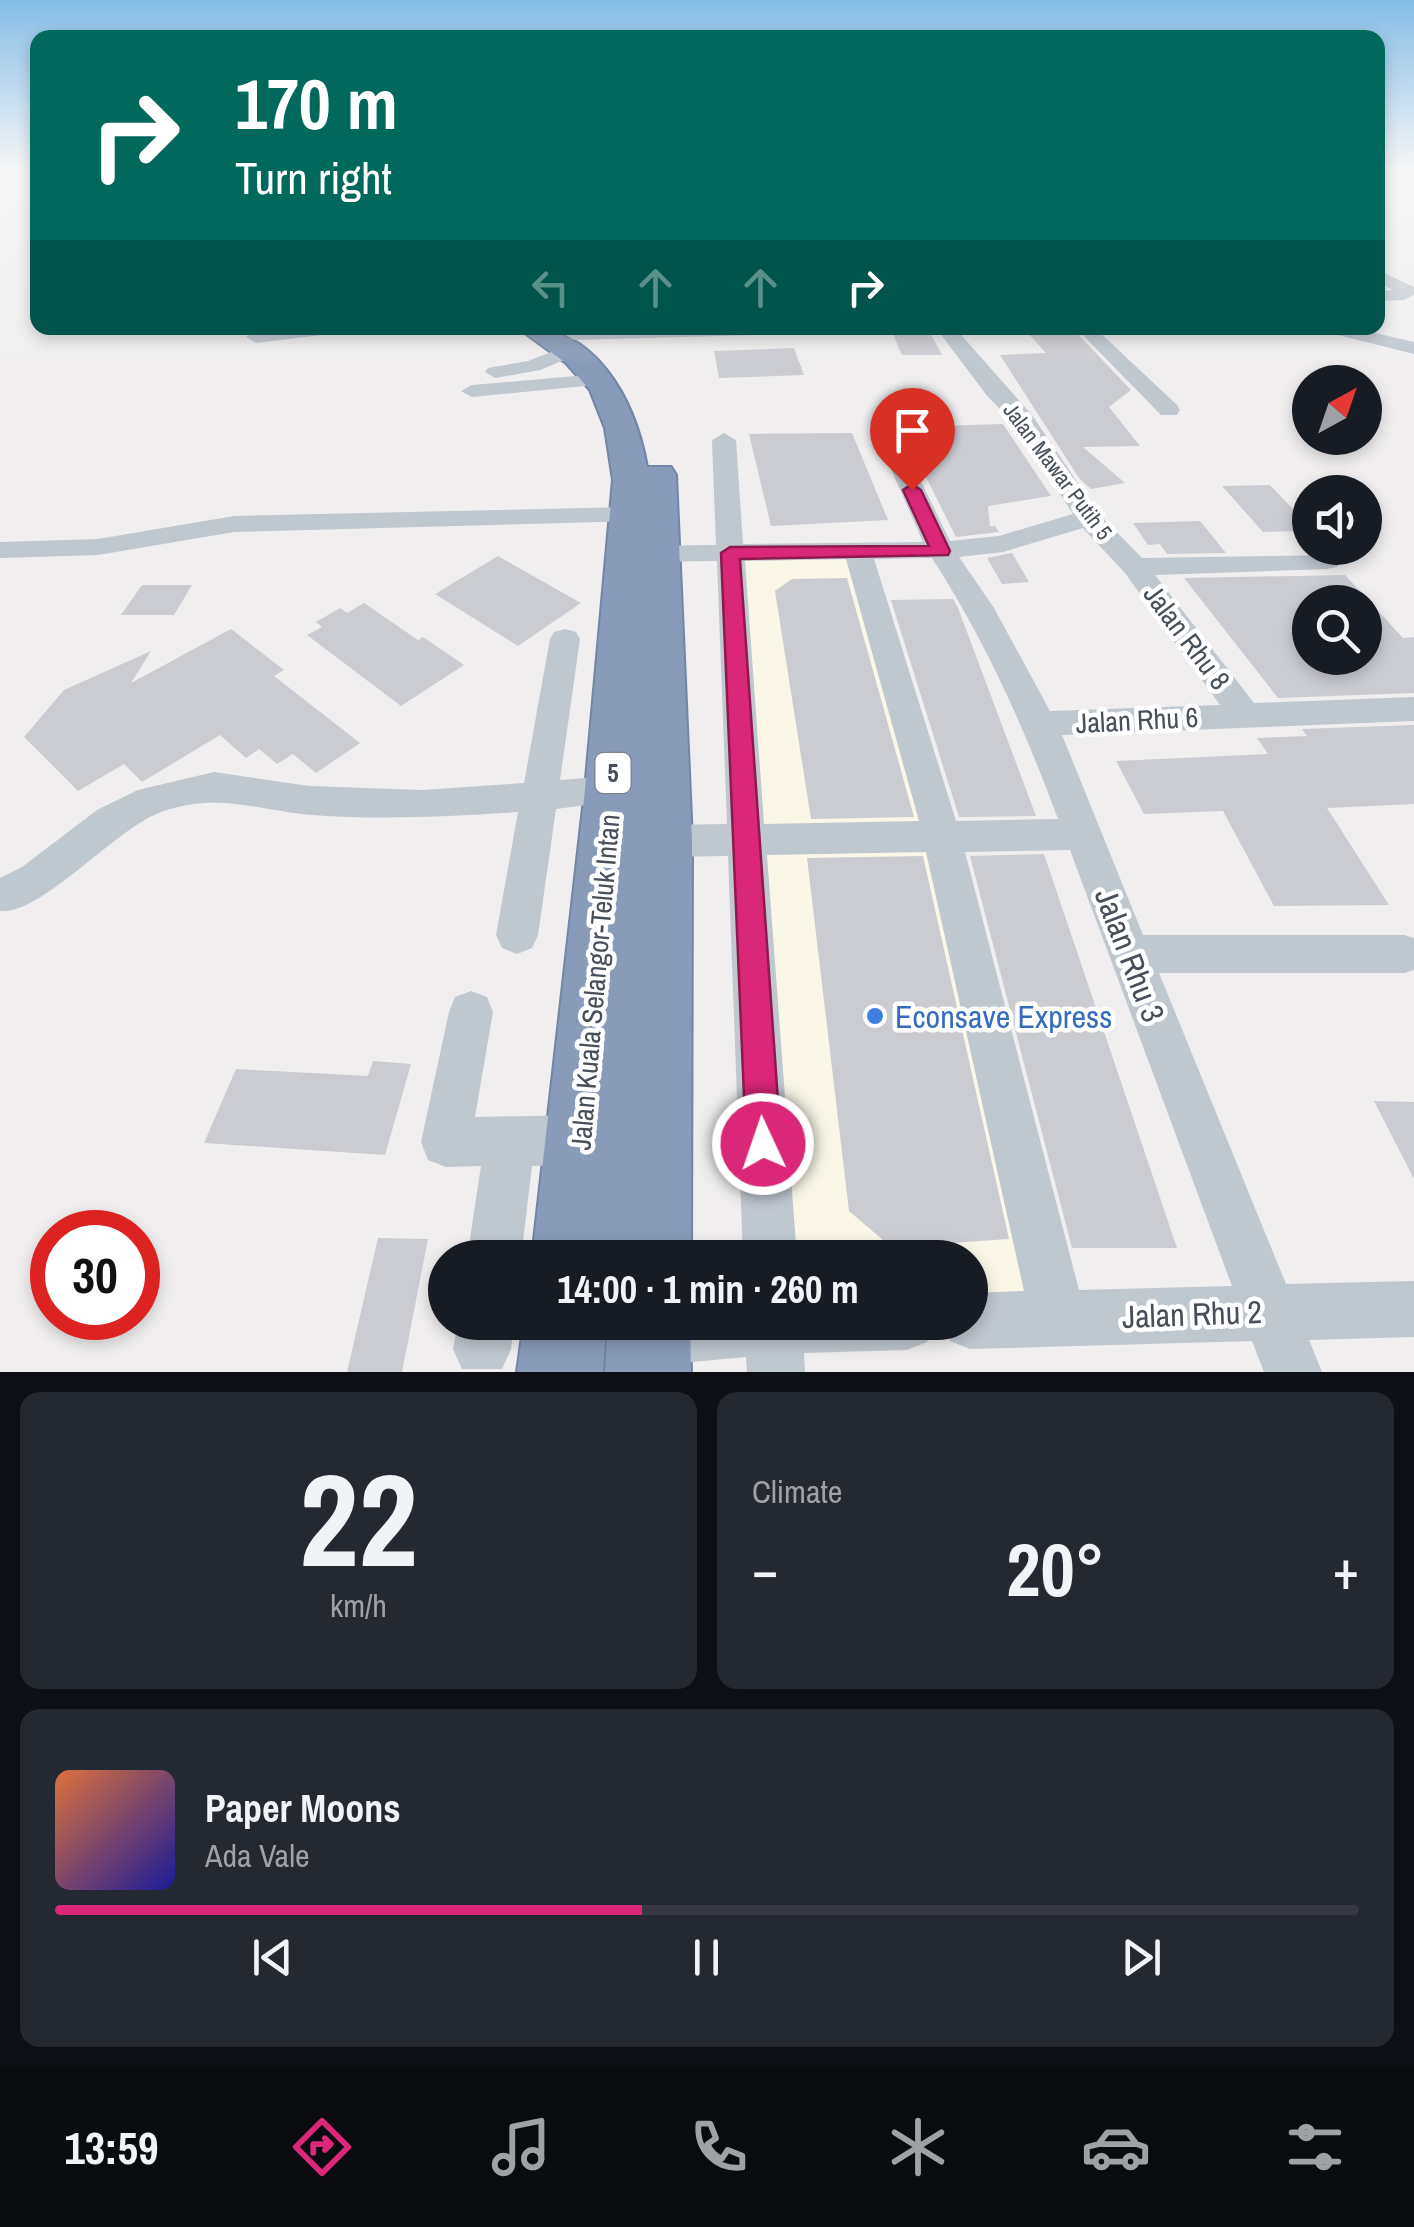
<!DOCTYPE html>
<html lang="en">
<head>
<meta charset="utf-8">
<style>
	:root { --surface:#171b24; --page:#242831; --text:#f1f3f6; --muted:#9ea1a6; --line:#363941; --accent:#db2777 }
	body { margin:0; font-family:"Archivo Narrow",sans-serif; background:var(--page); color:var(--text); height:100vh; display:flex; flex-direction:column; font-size:38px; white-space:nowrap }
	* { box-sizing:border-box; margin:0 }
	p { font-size:32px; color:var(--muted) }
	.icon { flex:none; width:55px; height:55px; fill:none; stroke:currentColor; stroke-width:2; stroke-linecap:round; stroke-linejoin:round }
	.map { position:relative; height:1372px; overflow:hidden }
	.sheet { display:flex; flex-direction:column; gap:20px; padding:20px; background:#0d0f14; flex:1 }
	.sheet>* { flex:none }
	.hud { position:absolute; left:30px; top:30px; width:1355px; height:305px; border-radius:20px; box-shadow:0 5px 15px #0003; background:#00695c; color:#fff; overflow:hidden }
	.needle { width:65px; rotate:40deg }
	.tools { position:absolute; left:1292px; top:365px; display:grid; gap:20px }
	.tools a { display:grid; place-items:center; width:90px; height:90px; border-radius:50%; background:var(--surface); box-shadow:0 5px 15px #0003; font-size:50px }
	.speed { position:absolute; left:30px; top:1210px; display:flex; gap:20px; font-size:50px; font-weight:700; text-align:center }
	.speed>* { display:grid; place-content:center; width:130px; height:130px; border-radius:50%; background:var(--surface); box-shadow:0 5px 15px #0003; line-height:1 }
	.speed .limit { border:15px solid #d22; background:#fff; color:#111 }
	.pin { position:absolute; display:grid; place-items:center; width:85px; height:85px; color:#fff; margin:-102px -42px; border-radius:50% 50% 50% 0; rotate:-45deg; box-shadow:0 0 10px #0007 }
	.pin .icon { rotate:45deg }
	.me { position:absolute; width:110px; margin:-55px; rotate:357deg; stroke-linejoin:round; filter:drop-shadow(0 0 8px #0008) }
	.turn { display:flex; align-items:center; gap:35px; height:210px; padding:0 40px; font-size:45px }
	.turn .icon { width:130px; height:130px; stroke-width:2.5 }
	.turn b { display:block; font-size:70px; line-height:85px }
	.lanes { display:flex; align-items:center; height:95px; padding:0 40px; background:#0003; justify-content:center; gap:50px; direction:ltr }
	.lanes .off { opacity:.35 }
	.big { font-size:75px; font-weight:700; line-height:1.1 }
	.sheet .card { flex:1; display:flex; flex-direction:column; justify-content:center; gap:15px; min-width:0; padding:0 35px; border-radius:20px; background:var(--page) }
	.sheet .dial { align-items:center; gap:0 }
	.dial b { font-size:130px; line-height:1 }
	.song { display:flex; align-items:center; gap:30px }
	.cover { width:120px; height:120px; border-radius:15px; background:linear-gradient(135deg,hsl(20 70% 55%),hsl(240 70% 35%)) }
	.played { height:10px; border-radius:5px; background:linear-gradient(90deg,var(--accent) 45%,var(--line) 45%) }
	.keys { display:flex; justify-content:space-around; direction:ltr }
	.heat { display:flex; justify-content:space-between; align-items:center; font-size:55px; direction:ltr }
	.sheet .tiles { flex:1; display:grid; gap:20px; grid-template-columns:1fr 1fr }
	.card:last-child { grid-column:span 2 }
	.trip { position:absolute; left:428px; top:1240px; width:560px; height:100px; border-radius:50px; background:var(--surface); box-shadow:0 5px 15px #0003; font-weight:700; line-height:100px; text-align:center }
	.menu { display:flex; height:160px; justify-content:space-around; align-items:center; background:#090b0e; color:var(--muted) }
	.menu .icon { width:70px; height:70px }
	.menu .active { color:var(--accent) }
	.menu b { font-size:45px; color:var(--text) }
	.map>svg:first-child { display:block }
	.commercial { fill:#faf7e8 }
	.building { fill:#cbccd2; fill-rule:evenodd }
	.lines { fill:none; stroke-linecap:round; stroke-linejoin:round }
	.highway-casing { stroke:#7486a5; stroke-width:4 }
	.minor { fill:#bfc7cf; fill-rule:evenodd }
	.highway { fill:#899bb9; fill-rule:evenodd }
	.route { fill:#db2777; stroke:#8e194d; stroke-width:2.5 }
	.shop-dot { fill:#3f7fe0; stroke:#fff; stroke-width:4 }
	.labels { text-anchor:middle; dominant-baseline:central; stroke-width:9; stroke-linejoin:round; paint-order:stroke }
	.far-street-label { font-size:22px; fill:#474f5a; stroke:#fff }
	.shield { fill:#fff; stroke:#7e848c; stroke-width:2.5 }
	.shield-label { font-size:25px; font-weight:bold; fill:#474f5a }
	.street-label { font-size:28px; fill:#474f5a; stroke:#fff }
	.near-street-label { font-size:32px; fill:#474f5a; stroke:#fff }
	.near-shop-label { font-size:32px; fill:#366cbe; stroke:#fff; text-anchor:start }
</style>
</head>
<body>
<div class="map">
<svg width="1414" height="1372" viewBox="0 0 1414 1372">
	<rect width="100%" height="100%" fill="#f0eeee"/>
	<!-- commercial -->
	<g class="commercial">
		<polygon points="743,560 858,560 921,832 763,833"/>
		<polygon points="933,843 1039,1294 970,1297 970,1258 792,1257 763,848"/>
	</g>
	<!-- building -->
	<g class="building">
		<polygon points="1072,328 1131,390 1109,407 1140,446 1083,447 1125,483 1091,489 1079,478 1000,355 1046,353 1025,330"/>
		<polygon points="892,332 930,332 942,355 902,355"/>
		<polygon points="794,348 804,375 719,378 714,351"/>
		<polygon points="1003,424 1051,496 988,506 990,526 995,526 999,532 956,537 901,427"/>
		<polygon points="852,433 888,520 771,526 749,434"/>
		<polygon points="1270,485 1310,527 1310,531 1263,532 1222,486"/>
		<polygon points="1200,521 1226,553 1167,554 1160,544 1148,545 1133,523"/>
		<polygon points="1012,553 1029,582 1002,584 987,558"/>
		<polygon points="498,556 512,564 581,603 518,646 435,594"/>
		<path d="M1345,575L1403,638L1414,637V693L1278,698L1184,578ZM1310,602H1365V658H1310Z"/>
		<polygon points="847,578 914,817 811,819 775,591 792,579"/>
		<polygon points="142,585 192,585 174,615 121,615"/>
		<polygon points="953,599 958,608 1036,816 959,817 891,600"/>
		<polygon points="364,603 418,640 423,637 464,665 401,706 307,635 322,627 316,622 340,608 347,613"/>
		<polygon points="231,629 284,670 274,676 360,743 316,773 293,754 277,764 259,749 246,758 220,735 142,782 124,764 78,791 24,737 64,690 151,651 131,683"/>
		<polygon points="1414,725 1414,804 1327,808 1389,905 1274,906 1223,811 1144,814 1116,761 1268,754 1257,738 1307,736 1302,729"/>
		<polygon points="1044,854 1177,1248 1072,1248 970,856"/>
		<polygon points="923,856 1009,1239 891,1247 849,1211 807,858"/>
		<polygon points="373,1061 411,1064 385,1155 204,1143 236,1069 368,1076"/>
		<polygon points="1374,1101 1414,1102 1414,1179"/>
		<polygon points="378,1238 428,1239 402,1372 347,1372"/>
	</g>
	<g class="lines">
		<defs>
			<g id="highway">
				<path d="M518,328C595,323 635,400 647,467H671L676,475L692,841L691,1258H611L636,833L611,1258H532L585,790L613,480L605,428L590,390L566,363Z"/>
				<polygon points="524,1322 606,1322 603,1372 517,1372"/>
				<polygon points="608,1322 690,1322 691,1372 605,1372"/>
			</g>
		</defs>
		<!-- highway casing -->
		<use href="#highway" class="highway-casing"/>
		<!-- minor -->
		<g class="minor">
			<polygon points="1378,270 1414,287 1414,295 1404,300 1378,301 1378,291 1393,290 1378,282"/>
			<polygon points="287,328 339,328 330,334 256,343 246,337 256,331"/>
			<polygon points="601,328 800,328 791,334 574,340 564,334 574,328"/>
			<path d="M936,328H955L1032,415L1098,513L1142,558L1337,555L1341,561L1337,567L1327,569L1155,575L1254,703L1414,697V721L1062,735L1143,935H1404L1414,938V970L1404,973H1159L1286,1284L1414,1281V1337L1309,1340L1322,1372H1264L1252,1341L970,1349L950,1341L942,1322H970V1293L1024,1291L926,852L767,855L797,1258H743L728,856L664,857L650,852L645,841L650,830L664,825L727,824L717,561L636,562L622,554L636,546L716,545L712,440L724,433L736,440L743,544L923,542L873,428L884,421L895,428L950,541L999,536L1073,514L1015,424L988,397ZM1083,528L1125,573L1220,705L1050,711L994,608L959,557L1003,552ZM932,558C985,640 1024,727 1058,819L956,821L874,559ZM846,559L919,821L764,824L745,561ZM1070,850L1232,1286L1079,1290L965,852Z"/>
			<polygon points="1076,328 1095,328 1177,405 1180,410 1177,415 1161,415"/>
			<polygon points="1324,328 1354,328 1414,342 1414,354 1326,332"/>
			<polygon points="569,345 579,351 576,355 540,370 495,378 485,372 488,368 528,361"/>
			<polygon points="599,374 606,376 609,380 606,384 472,397 461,391 472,385"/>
			<polygon points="629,507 638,509 642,515 638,521 234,532 98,555 0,558 0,542 98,539 234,516"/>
			<path d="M565,629L576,632L580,639L560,780L612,776L625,780L630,790L625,800L556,809L538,935L532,948L517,954L502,948L496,935L518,812C449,817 381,820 312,815C256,810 218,792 161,812C116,828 40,916 0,911V878L22,867L97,810L138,790L214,772L309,786L422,790L524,783L550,639L554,632Z"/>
			<polygon points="471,991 487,997 493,1012 475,1117 581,1115 599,1122 606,1140 599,1158 581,1165 532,1166 521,1258 467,1258 481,1166 446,1167 428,1160 421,1142 449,1012 455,997"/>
			<polygon points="458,1322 514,1322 511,1349 502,1369 462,1369 453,1349"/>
			<polygon points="626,1322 935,1322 927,1342 907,1350 804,1353 805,1372 747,1372 746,1357 649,1366 629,1357 620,1337"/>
		</g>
		<!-- highway -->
		<use href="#highway" class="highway"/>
	</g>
	<!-- sky -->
	<linearGradient id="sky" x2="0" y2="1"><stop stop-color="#84bde7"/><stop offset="0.47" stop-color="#f8f7f7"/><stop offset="1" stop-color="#f8f7f7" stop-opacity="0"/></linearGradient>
	<rect width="1414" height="365" fill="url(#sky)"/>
	<!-- route -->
	<polygon class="route" points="912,484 921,490 950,551 948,555 740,559 781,1144 776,1156 763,1161 751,1156 746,1144 721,553 730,547 929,546 903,490"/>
	<!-- markers -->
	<circle class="shop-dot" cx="875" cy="1016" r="10"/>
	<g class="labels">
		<!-- far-street labels -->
		<g class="far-street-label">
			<text transform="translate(1058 471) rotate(53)">Jalan Mawar Putih 5</text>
		</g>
		<!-- shield labels -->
		<rect class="shield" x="595.5" y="753" width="35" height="40" rx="8"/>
		<g class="shield-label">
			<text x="613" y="773">5</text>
		</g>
		<!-- street labels -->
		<g class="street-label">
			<text transform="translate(1187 637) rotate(53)">Jalan Rhu 8</text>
			<text transform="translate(1137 720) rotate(-3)">Jalan Rhu 6</text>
			<text transform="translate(595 982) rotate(-85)">Jalan Kuala Selangor-Teluk Intan</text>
		</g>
		<!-- near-street labels -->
		<g class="near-street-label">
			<text transform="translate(1130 955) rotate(69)">Jalan Rhu 3</text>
			<text transform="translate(1192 1314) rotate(-2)">Jalan Rhu 2</text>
		</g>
		<!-- near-shop labels -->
		<g class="near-shop-label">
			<text x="895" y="1016">Econsave Express</text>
		</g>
	</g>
</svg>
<div class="tools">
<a><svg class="needle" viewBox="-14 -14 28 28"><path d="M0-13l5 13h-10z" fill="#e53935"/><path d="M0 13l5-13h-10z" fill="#9ea1a6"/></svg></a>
<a><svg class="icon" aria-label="sound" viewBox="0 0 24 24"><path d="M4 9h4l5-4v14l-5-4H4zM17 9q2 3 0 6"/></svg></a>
<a><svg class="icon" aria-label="search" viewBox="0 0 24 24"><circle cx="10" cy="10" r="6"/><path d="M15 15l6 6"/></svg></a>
</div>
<div class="speed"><div class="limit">30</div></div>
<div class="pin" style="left:912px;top:490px;background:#d93025"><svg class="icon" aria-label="arrive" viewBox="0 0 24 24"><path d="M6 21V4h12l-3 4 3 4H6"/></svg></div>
<svg class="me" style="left:763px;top:1144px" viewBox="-20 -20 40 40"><circle r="17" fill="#db2777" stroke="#fff" stroke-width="3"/><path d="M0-11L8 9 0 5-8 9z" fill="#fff"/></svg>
<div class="trip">14:00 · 1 min · 260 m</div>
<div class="hud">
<div class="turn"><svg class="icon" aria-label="right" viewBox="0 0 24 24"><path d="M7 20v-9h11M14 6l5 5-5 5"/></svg><div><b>170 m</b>Turn right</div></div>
<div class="lanes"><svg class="icon off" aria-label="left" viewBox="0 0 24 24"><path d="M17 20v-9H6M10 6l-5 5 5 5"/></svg><svg class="icon off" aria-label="ahead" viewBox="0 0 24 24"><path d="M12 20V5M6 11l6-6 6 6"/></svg><svg class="icon off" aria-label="ahead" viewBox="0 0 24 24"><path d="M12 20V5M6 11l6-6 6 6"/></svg><svg class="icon" aria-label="right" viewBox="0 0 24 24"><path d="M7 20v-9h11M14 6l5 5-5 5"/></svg></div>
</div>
</div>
<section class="sheet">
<div class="tiles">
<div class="card dial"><b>22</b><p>km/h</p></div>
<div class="card"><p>Climate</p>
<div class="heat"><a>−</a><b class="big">20°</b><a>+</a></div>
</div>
<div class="card">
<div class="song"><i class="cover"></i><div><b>Paper Moons</b><p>Ada Vale</p></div></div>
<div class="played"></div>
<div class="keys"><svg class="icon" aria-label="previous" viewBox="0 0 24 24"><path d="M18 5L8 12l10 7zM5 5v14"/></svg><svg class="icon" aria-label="pause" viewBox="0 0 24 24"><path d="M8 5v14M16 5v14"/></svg><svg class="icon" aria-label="next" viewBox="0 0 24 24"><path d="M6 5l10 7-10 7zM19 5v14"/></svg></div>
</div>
</div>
</section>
<nav class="menu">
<b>13:59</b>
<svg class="icon active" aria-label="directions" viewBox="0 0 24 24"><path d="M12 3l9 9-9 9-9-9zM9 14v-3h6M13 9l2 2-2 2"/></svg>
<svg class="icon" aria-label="music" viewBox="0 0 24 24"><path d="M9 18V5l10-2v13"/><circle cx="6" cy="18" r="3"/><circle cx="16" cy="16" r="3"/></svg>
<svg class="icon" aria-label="phone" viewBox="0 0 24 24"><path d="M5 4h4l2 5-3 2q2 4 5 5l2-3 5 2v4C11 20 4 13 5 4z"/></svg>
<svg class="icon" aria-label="climate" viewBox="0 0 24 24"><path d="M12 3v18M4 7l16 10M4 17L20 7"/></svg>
<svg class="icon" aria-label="car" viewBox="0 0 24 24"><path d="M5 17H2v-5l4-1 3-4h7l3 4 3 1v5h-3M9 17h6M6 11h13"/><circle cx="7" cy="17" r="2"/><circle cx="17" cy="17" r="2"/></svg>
<svg class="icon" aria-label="filters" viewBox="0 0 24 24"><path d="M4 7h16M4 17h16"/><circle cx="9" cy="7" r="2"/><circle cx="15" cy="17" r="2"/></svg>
</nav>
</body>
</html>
